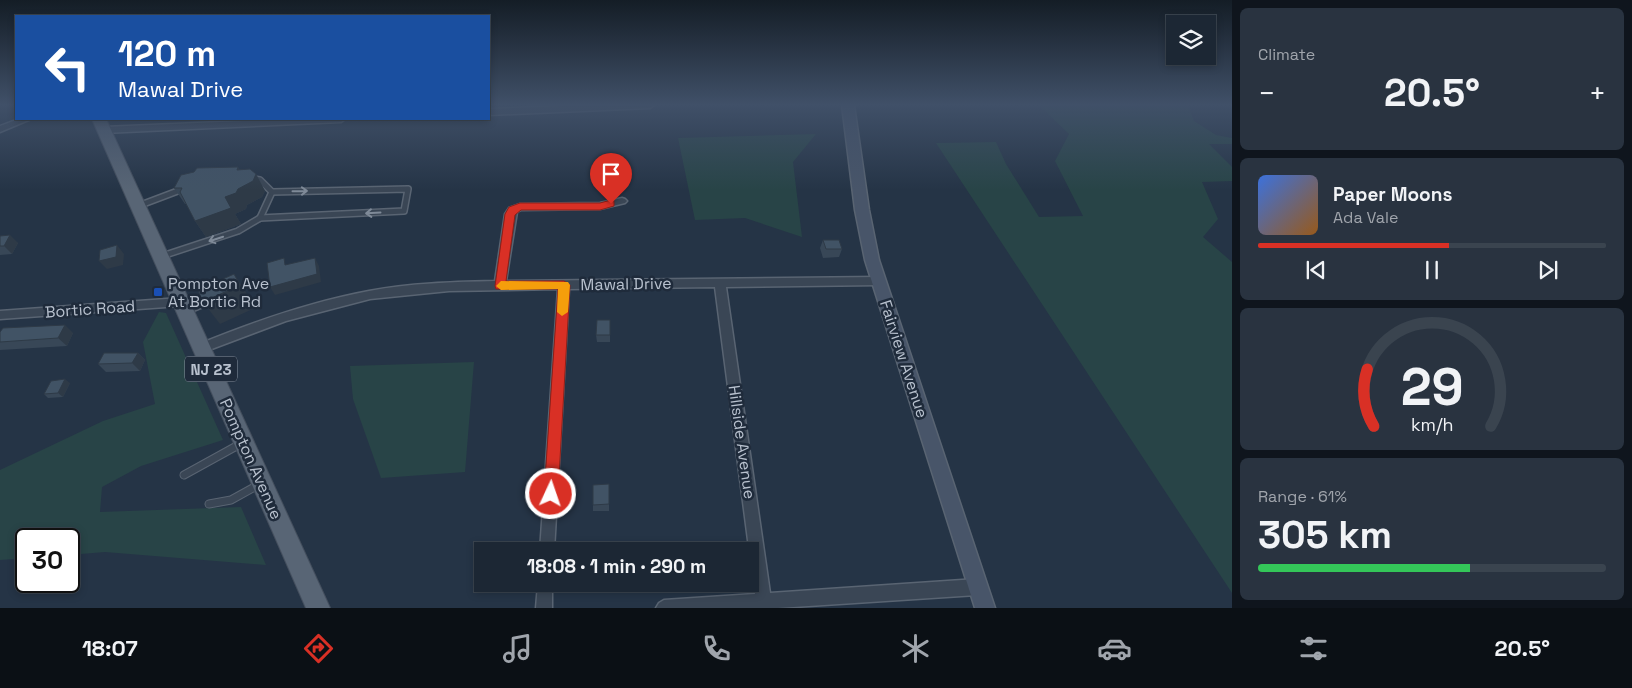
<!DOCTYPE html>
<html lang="en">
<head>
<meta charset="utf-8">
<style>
	:root { --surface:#1c2734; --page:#293340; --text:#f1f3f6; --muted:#a0a5ac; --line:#3a444f; --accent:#d93025 }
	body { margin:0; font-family:"Space Grotesk",sans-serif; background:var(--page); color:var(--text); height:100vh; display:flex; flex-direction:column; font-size:19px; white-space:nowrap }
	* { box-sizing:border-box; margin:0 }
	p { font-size:16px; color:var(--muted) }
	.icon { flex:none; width:28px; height:28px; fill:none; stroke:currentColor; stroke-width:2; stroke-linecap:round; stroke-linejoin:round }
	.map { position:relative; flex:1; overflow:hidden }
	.drawer { display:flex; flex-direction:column; gap:8px; padding:8px; background:#0f151d; width:400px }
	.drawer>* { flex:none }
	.banner { position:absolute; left:15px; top:15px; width:475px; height:105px; border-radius:0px; box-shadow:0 2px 8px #0003,0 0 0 1px var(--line); background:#1a4fa0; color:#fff; overflow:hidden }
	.controls { position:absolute; left:1166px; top:15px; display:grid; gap:10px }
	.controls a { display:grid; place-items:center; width:50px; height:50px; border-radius:0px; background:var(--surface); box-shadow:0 2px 8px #0003,0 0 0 1px var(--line); font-size:25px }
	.speed { position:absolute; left:15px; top:528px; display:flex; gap:10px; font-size:25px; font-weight:700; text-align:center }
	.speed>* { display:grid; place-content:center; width:65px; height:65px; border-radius:50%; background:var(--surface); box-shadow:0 2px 8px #0003,0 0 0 1px var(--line); line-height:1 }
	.speed .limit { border:2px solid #111; border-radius:8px; background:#fff; color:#111 }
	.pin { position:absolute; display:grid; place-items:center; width:42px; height:42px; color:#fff; margin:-51px -21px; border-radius:50% 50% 50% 0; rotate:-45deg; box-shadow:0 0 5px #0007 }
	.pin .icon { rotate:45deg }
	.me { position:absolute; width:55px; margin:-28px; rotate:3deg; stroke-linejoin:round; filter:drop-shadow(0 0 4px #0008) }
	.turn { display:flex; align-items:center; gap:18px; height:105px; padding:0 20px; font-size:22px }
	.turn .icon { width:65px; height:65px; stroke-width:2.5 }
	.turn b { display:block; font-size:35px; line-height:42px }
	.big { font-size:38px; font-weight:700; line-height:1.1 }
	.drawer .tile { flex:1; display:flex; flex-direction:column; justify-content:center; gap:8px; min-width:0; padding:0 18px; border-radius:8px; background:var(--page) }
	.drawer .dial { align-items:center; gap:0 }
	.dial svg { height:130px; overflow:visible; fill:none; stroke:var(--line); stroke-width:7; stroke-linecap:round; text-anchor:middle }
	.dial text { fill:var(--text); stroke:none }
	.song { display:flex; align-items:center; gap:15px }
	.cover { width:60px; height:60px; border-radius:8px; background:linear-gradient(135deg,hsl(220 70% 55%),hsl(30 70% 35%)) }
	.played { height:5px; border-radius:2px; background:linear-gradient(90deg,var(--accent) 55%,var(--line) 55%) }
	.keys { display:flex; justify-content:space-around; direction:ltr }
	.heat { display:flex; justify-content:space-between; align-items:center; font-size:28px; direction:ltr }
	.charge { height:8px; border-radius:4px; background:linear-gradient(90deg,#34c759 61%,var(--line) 0) }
	.trip { position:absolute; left:474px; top:542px; width:285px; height:50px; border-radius:0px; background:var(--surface); box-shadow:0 2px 8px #0003,0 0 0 1px var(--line); font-weight:700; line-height:50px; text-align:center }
	.tab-bar { display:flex; height:80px; justify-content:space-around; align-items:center; background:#0b1015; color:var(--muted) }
	.tab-bar .icon { width:35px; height:35px }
	.tab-bar .on { color:var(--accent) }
	.tab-bar b { font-size:22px; color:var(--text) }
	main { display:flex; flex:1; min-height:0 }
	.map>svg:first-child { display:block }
	.green { fill:#284447 }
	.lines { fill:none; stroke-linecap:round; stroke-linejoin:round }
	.service-far1-casing { stroke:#596472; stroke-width:8 }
	.service-casing { stroke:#596472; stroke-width:9 }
	.minor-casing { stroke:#596472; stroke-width:3 }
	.secondary-casing { stroke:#596472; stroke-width:3 }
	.primary-casing { stroke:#444f5e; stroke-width:2 }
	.service-far1 { stroke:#3a4655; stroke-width:5 }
	.service { stroke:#3a4655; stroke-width:7 }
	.minor { fill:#3a4655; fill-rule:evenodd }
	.secondary { fill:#485569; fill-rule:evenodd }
	.primary { fill:#586575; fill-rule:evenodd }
	.wall { fill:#384757 }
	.shaded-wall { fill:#2e3a47 }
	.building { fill:#415365; stroke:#2e3a47 }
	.oneway { stroke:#7f8a98 }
	.route { fill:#d93025; stroke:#8d1f18 }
	.slow { fill:#f59e0b }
	.transit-dot { fill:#1a4fb4; stroke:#1f2b3b; stroke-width:2 }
	.labels { text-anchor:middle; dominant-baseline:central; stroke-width:5; stroke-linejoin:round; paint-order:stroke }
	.shield { fill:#1f2b3b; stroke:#8a94a2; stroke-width:1 }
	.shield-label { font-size:15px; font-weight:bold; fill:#b8c1ce }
	.poi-label { font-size:16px; fill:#b8c1ce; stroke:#1f2b3b; text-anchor:start }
	.street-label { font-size:16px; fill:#b8c1ce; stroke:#1f2b3b }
</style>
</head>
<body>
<main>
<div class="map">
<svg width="1232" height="608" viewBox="0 0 1232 608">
	<rect width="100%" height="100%" fill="#253446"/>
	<!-- green -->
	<g class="green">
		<polygon points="1039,105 1188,105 1194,121 1216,135 1232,138 1232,144 1209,144 1232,167 1232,181 1202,182 1218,219 1203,237 1232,262 1232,593 936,143 996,142 1006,164 1039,217 1083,216 1055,161 1069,134"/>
		<polygon points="816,134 793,162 802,237 745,218 695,220 678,138"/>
		<polygon points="159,312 166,313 223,440 141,466 102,487 100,512 241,507 266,565 105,552 69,555 69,539 26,539 26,558 0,560 0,470 103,421 155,404 143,342"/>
		<polygon points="474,362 465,472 381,478 353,399 350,366"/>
	</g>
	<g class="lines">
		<defs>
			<g id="service-far1">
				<polyline points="138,206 183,189"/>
				<polyline points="260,218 272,192"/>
				<polyline points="162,256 238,231 260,218 404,211 408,189 272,192 260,180 253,179"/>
				<polyline points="187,311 211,301"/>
			</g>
			<g id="service">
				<polyline points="184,475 242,443"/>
				<polyline points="209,504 231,500 260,484"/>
			</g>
			<g id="minor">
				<polygon points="586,105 654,105 650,108 489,115 489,109"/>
				<polygon points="19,119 31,119 0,132 0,126"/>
				<polygon points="289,119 345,119 341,122 104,133 100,130 104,127"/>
				<path d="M622,198L625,199L627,201L625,203L600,209L521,210L517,212L506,281L879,277L884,281L879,285L726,287L770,593L977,579L982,582L985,587L982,592L977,595L778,608H656L659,603L664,600L755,594L715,287L569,289L554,551H540L558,289L449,291L370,299L286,321L201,353L197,351L195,348L197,345C253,322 310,302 369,291C410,283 453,282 495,281L505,214L509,208L520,204L600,203Z"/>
				<polygon points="180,298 184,299 186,302 184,305 180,306 0,319 0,311"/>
				<polygon points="538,584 552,584 552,608 536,608"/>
			</g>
			<polygon id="secondary" points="842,105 854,105 869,210 879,260 995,608 975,608 865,260 855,210"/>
			<polygon id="primary" points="92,119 106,119 330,608 306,608"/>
		</defs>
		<!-- service-far1 casing -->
		<use href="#service-far1" class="service-far1-casing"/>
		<!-- service casing -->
		<use href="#service" class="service-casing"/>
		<!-- minor casing -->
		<use href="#minor" class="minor-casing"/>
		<!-- secondary casing -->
		<use href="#secondary" class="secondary-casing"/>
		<!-- primary casing -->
		<use href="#primary" class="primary-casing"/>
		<!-- service-far1 -->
		<use href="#service-far1" class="service-far1"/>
		<!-- service -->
		<use href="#service" class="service"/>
		<!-- minor -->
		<use href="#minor" class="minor"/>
		<!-- secondary -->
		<use href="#secondary" class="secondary"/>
		<!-- primary -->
		<use href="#primary" class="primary"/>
	</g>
	<!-- wall -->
	<g class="wall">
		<polygon points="238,167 239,170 256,174 265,191 262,197 247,205 246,209 235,214 241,224 206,237 195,221 186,204 185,204 174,188"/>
		<polygon points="0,236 18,243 12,254 0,255"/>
		<polygon points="823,240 842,249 839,257 823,258 820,248"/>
		<polygon points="610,320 610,342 597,342 596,335"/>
		<polygon points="0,332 73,333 67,346 0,350"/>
		<polygon points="138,353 145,360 140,371 106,372 98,364"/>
		<polygon points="70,383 63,397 48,398 44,394"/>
		<polygon points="609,484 609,511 593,511 593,505"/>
	</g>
	<!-- shaded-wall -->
	<g class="shaded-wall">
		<polygon points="238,167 247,184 256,174 265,191 262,197 247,205 246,209 235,214 241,224 206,237 195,221 225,197"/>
		<polygon points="10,235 18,243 12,254 4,246"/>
		<polygon points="117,245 124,254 123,265 107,269 99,261"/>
		<polygon points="315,258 319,266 321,282 275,295 270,287"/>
		<polygon points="234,274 249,297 255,308 220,324 203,302"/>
		<polygon points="65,325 73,333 67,346 58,338"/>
		<polygon points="138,353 145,360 140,371 132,363"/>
		<polygon points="65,379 70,383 63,397 58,393"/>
	</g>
	<!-- building -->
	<g class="building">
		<polygon points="238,167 237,170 250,169 256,174 253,181 238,189 236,193 225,197 231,208 195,221 180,192 182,188 174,188 181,175 194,172 197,168"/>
		<polygon points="10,235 4,246 0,246 0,236"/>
		<polygon points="823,240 839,240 842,249 826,249"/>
		<polygon points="117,245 116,257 99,261 100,250"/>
		<polygon points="284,258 285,265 315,258 317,274 270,287 267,263"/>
		<polygon points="234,274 240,285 203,302 198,290"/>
		<polygon points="597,320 610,320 610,335 596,335"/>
		<polygon points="65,325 58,338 0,342 0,332 3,328"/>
		<polygon points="104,353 138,353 132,363 98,364"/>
		<polygon points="65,379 58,393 44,394 51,381"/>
		<polygon points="609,484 609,504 593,505 593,485"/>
	</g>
	<!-- one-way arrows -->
	<defs><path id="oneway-shaft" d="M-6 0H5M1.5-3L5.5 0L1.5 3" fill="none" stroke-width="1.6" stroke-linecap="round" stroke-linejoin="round" transform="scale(1.25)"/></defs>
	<g class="oneway">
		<use href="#oneway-shaft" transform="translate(300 191) rotate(-1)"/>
		<use href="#oneway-shaft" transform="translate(373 213) rotate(177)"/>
		<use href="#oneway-shaft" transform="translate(216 239) rotate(162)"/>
	</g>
	<!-- sky -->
	<linearGradient id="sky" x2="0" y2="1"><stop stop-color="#141d26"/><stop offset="0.55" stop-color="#405068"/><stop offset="1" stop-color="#405068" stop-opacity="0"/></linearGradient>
	<rect width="1232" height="190" fill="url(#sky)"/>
	<!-- route -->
	<polygon class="route" points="611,200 614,201 614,206 600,210 521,210 515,215 506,281 564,281 570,285 558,494 556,499 551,501 546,499 544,494 558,289 496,289 495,286 505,214 509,207 520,203 600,203"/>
	<!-- slow -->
	<polygon class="slow" points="501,281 568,282 570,285 568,312 562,316 557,312 558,289 501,290 496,286"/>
	<!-- markers -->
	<rect class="transit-dot" x="153" y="287" width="10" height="10" rx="2.5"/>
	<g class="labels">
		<!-- shield labels -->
		<rect class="shield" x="185" y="356.5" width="52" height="25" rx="4"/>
		<g class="shield-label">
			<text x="211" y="369">NJ 23</text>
		</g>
		<!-- poi labels -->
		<g class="poi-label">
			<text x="168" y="283">Pompton Ave<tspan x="168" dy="18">At Bortic Rd</tspan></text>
		</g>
		<!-- street labels -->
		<g class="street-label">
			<text transform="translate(626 284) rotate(-1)">Mawal Drive</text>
			<text transform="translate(90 309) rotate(-4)">Bortic Road</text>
			<text transform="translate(904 359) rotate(72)">Fairview Avenue</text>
			<text transform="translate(742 442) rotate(82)">Hillside Avenue</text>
			<text transform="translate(251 459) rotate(66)">Pompton Avenue</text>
		</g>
	</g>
</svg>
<div class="controls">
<a><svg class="icon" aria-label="layers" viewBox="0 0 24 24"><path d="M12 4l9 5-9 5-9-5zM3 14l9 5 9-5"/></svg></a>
</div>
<div class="speed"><div class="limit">30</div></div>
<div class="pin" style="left:611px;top:204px;background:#d93025"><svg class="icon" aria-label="arrive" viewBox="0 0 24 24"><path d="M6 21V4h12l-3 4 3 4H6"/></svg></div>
<svg class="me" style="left:551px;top:494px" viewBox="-20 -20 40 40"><circle r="17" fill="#d93025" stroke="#fff" stroke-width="3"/><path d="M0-11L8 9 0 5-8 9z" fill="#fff"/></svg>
<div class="trip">18:08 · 1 min · 290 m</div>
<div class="banner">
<div class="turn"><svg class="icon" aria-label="left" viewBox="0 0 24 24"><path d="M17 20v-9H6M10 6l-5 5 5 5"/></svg><div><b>120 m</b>Mawal Drive</div></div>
</div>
</div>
<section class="drawer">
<div class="tile"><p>Climate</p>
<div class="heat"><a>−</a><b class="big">20.5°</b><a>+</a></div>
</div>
<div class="tile">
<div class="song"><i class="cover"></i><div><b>Paper Moons</b><p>Ada Vale</p></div></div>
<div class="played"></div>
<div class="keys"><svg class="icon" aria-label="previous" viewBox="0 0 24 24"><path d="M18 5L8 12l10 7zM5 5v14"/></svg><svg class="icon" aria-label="pause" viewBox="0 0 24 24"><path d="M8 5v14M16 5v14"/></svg><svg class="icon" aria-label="next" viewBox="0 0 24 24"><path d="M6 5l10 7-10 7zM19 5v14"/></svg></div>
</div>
<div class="tile dial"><svg viewBox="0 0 100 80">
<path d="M14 69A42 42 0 1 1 86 69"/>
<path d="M14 69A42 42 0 0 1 10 34" stroke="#d93025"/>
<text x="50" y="56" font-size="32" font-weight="700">29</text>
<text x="50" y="72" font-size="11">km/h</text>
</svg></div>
<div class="tile"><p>Range · 61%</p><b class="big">305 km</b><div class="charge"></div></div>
</section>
</main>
<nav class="tab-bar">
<b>18:07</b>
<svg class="icon on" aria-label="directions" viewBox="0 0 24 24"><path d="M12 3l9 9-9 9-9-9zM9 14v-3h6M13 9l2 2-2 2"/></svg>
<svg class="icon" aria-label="music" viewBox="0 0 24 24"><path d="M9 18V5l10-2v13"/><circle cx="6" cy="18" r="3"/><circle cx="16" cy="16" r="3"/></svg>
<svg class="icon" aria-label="phone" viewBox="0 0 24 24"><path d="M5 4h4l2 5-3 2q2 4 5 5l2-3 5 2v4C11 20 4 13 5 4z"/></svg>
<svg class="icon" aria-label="climate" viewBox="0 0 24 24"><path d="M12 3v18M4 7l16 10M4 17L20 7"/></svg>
<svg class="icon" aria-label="car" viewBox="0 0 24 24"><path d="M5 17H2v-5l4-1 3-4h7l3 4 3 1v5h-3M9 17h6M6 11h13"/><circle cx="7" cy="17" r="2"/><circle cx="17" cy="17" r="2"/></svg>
<svg class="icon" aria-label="filters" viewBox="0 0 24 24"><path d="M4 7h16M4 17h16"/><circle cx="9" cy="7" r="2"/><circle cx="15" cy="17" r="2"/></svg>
<b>20.5°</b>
</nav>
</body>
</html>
